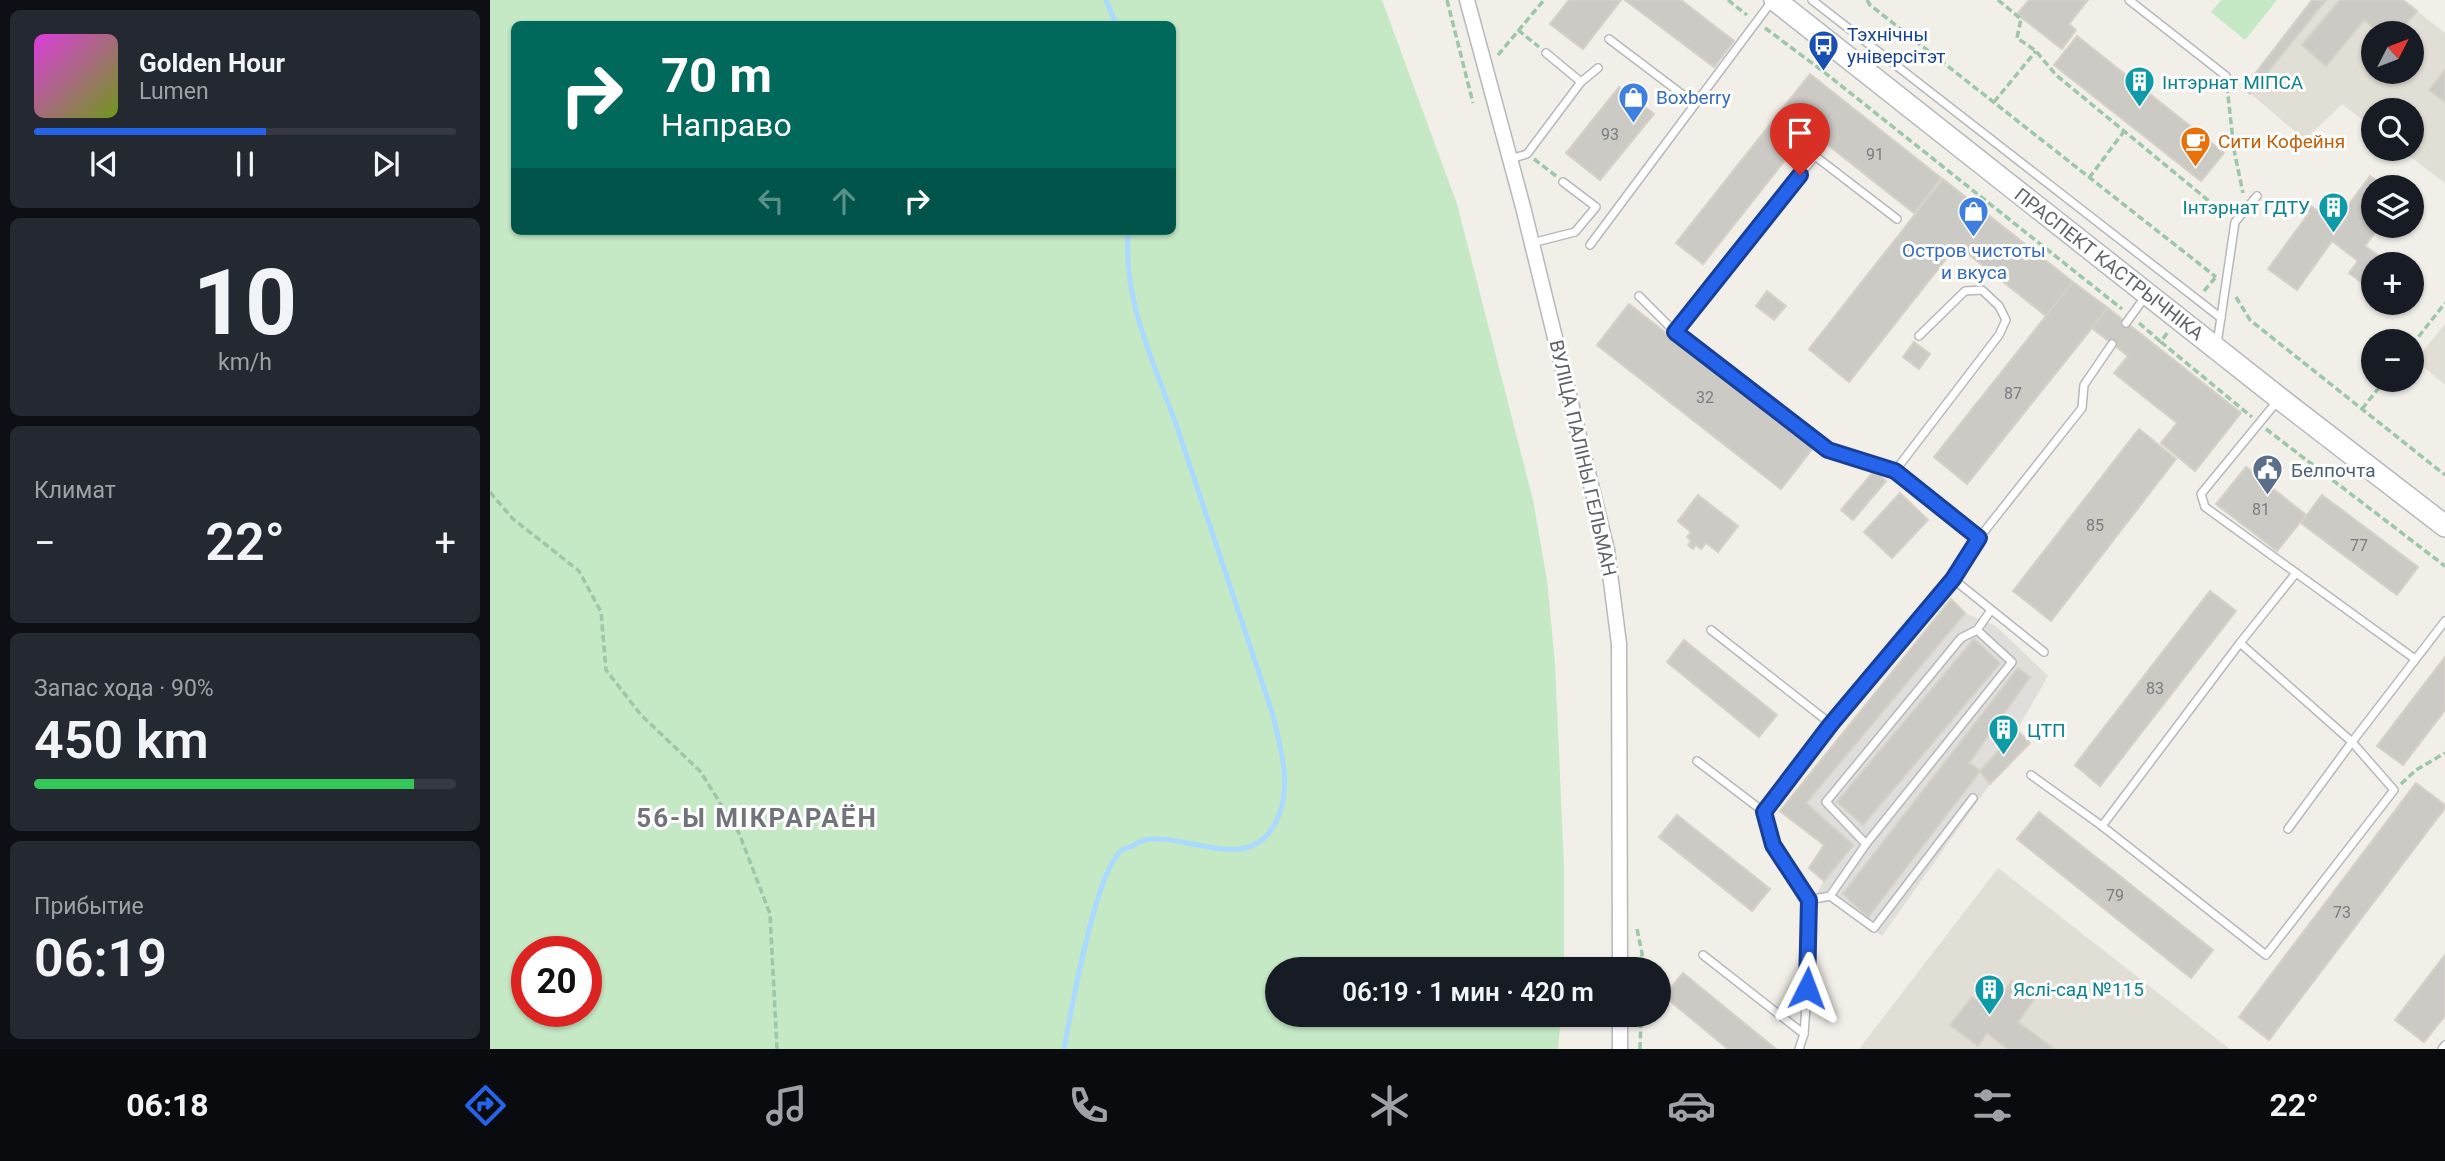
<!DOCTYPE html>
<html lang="ru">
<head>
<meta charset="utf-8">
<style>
	:root { --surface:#171b24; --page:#242831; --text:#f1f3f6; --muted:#9ea1a6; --line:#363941; --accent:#2563eb }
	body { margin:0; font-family:Roboto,sans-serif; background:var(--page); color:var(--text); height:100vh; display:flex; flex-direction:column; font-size:26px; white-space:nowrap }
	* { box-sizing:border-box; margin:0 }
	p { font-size:23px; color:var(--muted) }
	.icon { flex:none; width:38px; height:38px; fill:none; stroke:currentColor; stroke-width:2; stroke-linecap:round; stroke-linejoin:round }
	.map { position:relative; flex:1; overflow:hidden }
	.sheet { display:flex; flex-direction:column; gap:10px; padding:10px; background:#0d0f14; width:490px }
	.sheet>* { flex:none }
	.hud { position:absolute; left:21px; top:21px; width:665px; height:214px; border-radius:10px; box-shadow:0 2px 5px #0004; background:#00695c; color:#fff; overflow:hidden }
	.needle { width:46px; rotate:48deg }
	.fabs { position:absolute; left:1871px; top:21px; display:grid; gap:14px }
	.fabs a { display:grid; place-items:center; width:63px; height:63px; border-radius:50%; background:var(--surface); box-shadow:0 2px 5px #0004; font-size:35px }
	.speed { position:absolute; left:21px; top:936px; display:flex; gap:14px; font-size:35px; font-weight:700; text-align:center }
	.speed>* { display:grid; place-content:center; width:91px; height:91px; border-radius:50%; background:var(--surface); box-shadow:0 2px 5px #0004; line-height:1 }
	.speed .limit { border:10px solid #d22; background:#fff; color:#111 }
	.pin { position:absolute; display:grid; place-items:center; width:60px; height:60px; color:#fff; margin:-72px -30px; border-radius:50% 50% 50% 0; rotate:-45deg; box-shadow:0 0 7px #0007 }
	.pin .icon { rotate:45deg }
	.me { position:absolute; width:77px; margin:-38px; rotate:3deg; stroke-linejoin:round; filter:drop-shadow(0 0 5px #0008) }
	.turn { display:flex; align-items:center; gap:24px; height:147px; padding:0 35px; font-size:32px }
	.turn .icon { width:91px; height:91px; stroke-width:2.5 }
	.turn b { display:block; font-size:49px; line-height:60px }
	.lanes { display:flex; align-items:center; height:66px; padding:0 35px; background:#0003; justify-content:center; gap:35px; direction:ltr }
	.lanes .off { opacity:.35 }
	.big { font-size:52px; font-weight:600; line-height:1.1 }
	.sheet .widget { flex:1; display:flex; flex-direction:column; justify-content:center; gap:10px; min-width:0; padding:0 24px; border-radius:10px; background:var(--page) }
	.sheet .dial { align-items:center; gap:0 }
	.dial b { font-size:91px; line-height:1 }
	.song { display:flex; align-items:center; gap:21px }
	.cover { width:84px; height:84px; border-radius:10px; background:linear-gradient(135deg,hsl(300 70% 55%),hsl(80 70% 35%)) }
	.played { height:7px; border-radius:4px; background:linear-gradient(90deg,var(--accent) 55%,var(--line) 55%) }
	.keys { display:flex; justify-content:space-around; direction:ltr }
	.heat { display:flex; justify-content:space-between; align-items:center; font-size:38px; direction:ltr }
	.charge { height:10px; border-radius:5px; background:linear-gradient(90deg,#34c759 90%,var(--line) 0) }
	.trip { position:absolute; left:775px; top:957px; width:406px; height:70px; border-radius:35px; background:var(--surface); box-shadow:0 2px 5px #0004; font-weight:600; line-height:70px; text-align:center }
	.menu { display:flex; height:112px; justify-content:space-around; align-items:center; background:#090b0e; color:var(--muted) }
	.menu .icon { width:49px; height:49px }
	.menu .selected { color:var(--accent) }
	.menu b { font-size:32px; color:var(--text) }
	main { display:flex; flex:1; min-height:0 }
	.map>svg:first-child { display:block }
	.industrial { fill:#e0deda }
	.education { fill:#e1ded6; fill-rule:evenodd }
	.green { fill:#c5e8c5; fill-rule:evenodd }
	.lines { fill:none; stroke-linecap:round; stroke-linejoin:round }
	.stream { stroke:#aadaff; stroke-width:5 }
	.building { fill:#cccac5; stroke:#d6d1c6; stroke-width:2 }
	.service-casing { stroke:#b5b8bc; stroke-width:10 }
	.minor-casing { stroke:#b5b8bc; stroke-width:17 }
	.secondary-casing { stroke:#b6babf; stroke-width:24 }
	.path { stroke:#9cc7a9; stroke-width:3.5; stroke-dasharray:7 3.5; stroke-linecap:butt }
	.service { stroke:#fff; stroke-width:7 }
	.minor { stroke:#fff; stroke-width:14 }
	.secondary { stroke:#fff; stroke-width:21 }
	.route-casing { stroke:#184099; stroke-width:18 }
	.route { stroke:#2563eb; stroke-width:12 }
	.labels { text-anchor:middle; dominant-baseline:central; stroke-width:6; stroke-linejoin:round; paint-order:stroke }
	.number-label { font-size:16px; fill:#7a7d7f }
	.transit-label { font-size:19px; fill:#164399; stroke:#fff; text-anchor:start }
	.culture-label { font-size:19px; fill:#0d838f; stroke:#fff; text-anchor:start }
	.shop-label { font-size:19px; fill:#366cbe; stroke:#fff; text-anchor:start }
	.food-label { font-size:19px; fill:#c56008; stroke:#fff; text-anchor:start }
	.street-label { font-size:19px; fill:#5f6368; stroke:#fff }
	.service-label { font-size:19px; fill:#4e5e75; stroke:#fff; text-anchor:start }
	.district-label { font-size:26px; font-weight:bold; letter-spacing:2px; fill:#70757a; stroke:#fff }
</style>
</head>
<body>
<main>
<section class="sheet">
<div class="widget">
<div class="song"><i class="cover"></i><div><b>Golden Hour</b><p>Lumen</p></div></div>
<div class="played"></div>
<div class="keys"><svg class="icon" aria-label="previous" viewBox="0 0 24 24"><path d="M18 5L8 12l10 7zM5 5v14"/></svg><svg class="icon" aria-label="pause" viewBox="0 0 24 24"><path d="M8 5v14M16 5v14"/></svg><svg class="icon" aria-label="next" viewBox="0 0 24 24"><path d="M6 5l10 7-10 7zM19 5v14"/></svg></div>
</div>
<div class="widget dial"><b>10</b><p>km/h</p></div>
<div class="widget"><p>Климат</p>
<div class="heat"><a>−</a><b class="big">22°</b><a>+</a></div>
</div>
<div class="widget"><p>Запас хода · 90%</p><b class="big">450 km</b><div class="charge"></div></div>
<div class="widget"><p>Прибытие</p><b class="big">06:19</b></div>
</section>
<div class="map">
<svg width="1955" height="1049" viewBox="0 0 1955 1049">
	<rect width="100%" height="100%" fill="#f1efe8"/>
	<!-- industrial -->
	<polygon class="industrial" points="1461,599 1475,613 1506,626 1558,676 1527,730 1490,771 1500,784 1392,936 1327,893 1334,881 1319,868 1334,845 1290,811"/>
	<!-- education -->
	<g class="education">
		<path d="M1822,0H1913L1955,33V183L1910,149H1922V110H1883V128L1852,104L1815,140L1754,88ZM1883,33H1922V72H1883Z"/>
		<polygon points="1955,324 1955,385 1926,360"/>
		<polygon points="1508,868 1740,1049 1369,1049"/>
	</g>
	<!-- green -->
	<g class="green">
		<path d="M0,0H892L967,204L1043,500L1057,580L1065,663L1074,867V969L788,970V1015H1071L1068,1049H0ZM24,24H682V231H24ZM37,952H96V1012H37Z"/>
		<polygon points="1731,0 1787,0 1755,40 1721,12"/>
	</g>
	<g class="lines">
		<!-- stream -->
		<g class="stream">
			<polyline points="616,0 626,24"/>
			<path d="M574,1049C581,1011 605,873 631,851C633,849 637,848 640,847C645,845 650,841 655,840C695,832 752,872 781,830C805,795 792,751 782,712C751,618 719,524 688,430C665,363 633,305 638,231"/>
		</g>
	</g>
	<!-- building -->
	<g class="building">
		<polygon points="1079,0 1131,0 1093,49 1060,24"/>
		<polygon points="1135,0 1191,0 1244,41 1224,67"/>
		<polygon points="1539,0 1598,0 1579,24 1586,30 1572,49 1527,14"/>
		<polygon points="1822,0 1836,0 1760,94 1754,88"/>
		<polygon points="1850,0 1913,0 1927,11 1908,33 1889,33 1874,20 1836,66 1812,45"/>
		<polygon points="1587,36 1734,153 1711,181 1564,65"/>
		<polygon points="1955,70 1955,102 1939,90"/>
		<polygon points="1320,74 1451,178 1424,213 1319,130 1213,264 1186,243"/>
		<polygon points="1129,87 1164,114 1110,180 1076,153"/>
		<polygon points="1880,176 1896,187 1883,187 1883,226 1890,226 1875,246 1900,264 1883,264 1883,291 1859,273 1868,261 1842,241 1807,290 1778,269 1819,213 1814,210 1818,204 1849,227 1859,214 1854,211"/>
		<polygon points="1453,179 1583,282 1556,316 1467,245 1359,382 1319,349"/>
		<polygon points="1583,282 1618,308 1477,484 1444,457"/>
		<polygon points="1277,291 1296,306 1284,320 1266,306"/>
		<polygon points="1139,304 1323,448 1291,489 1107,345"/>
		<polygon points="1618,308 1751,413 1705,471 1671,443 1687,423 1624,373 1638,356 1602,328"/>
		<polygon points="1424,342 1440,354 1429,369 1413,357"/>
		<polygon points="1649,429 1686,459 1561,621 1523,591"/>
		<polygon points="1756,467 1816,515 1787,551 1726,504"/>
		<polygon points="1384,471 1396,481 1363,520 1351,510"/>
		<polygon points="1410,493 1438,520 1402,558 1374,532"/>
		<polygon points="1208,495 1248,526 1228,552 1216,543 1211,549 1206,545 1203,549 1198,545 1201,541 1197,537 1201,532 1188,521"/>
		<polygon points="1832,495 1928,567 1907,595 1811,523"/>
		<polygon points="1720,591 1746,611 1610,786 1585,765"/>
		<polygon points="1461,599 1475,613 1316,803 1363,845 1334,881 1319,868 1334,845 1290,811"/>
		<polygon points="1484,639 1510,663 1373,825 1347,802"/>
		<polygon points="1194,640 1287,715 1269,737 1177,662"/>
		<polygon points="1955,657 1955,710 1913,765 1887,746"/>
		<polygon points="1528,668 1540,677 1479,763 1490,771 1378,917 1353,894"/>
		<polygon points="1527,730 1540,743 1500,784 1490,771"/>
		<polygon points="1926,783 1955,805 1955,808 1779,1040 1749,1017"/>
		<polygon points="1549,812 1723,950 1701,978 1527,839"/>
		<polygon points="1187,815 1280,889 1262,911 1169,837"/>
		<polygon points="1955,955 1955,1016 1934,1042 1905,1020"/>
		<polygon points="1193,973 1286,1049 1238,1049 1174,996"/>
		<polygon points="1522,981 1545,998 1528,1022 1564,1049 1518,1049 1497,1033 1488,1046 1460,1025 1482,997 1500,1010"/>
	</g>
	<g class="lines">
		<defs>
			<g id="service">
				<polyline points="1322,0 1731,318"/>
				<polyline points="1639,0 1736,76"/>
				<polyline points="1119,39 1205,104"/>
				<polyline points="1056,53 1091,82"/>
				<polyline points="1020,159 1037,154 1091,82 1108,68"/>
				<polyline points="1042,243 1085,232 1106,207 1073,182"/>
				<polyline points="1100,245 1282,1"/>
				<polyline points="1149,296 1185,332 1338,450 1405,471 1489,538"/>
				<polyline points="1636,323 1655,297"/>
				<polyline points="1185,332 1325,156 1407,219"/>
				<polyline points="1727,344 1745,222 1767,196"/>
				<polyline points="1789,399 1711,494 1715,507 1925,659"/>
				<polyline points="1405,471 1509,335 1516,320 1509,306 1492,290 1475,291 1429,336"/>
				<polyline points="1463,579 1554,652"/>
				<polyline points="1221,630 1341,724"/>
				<polyline points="1750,643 1806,573"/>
				<polyline points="1207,761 1274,812 1283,845 1319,900 1319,965 1314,1034 1309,1049"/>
				<polyline points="1541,775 1612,826 1776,955 1904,790 1862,742 1955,621"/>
				<polyline points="1483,798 1384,928 1340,896 1376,844 1522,662 1487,630"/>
				<polyline points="1274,812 1341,724 1463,579 1489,538 1592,408 1594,385 1622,344"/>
				<polyline points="1612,826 1750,643 1862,742 1798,829"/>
				<polyline points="1376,844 1336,802 1471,638 1487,630 1501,610"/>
				<polyline points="1319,900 1340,896"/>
				<polyline points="1213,955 1314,1034"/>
				<polyline points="1952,1049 1955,1045"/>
			</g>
			<g id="minor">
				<polyline points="977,0 1033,207 1117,550 1129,644 1130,970"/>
				<polyline points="1130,1049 1130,1015"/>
			</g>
			<polyline id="secondary" points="1285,0 1789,398 1955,526"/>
		</defs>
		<!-- service casing -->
		<use href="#service" class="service-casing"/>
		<!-- minor casing -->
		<use href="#minor" class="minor-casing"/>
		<!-- secondary casing -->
		<use href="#secondary" class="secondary-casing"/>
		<!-- path -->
		<g class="path">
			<polyline points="957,0 983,103"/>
			<polyline points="1238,0 1257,15"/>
			<polyline points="1377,0 1380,5 1726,277"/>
			<polyline points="1508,0 1531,19 1527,38 1546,51 1566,75 1736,215"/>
			<polyline points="1275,28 1334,72 1632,309"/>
			<polyline points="1028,30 1049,47"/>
			<polyline points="1008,55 1054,0"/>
			<polyline points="1737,86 1744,150 1753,193"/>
			<polyline points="1504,102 1546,51"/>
			<polyline points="1044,159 1066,176"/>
			<polyline points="1599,178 1635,130"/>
			<polyline points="1714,291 1725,278"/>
			<polyline points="1746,297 1760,320 1955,475"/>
			<polyline points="1649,323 1671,342"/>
			<polyline points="1677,333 1671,342 1762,417"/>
			<polyline points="1922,345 1955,303"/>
			<polyline points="1872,409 1895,380"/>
			<polyline points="1776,429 1955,566"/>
			<polyline points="0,492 22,518 89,571 111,612 116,670 151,715 210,771 249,833 280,914 287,1049"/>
			<polyline points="1911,784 1926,770 1955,753"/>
			<polyline points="1147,929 1152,953 1152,970"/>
			<polyline points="1150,1049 1151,1015"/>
		</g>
		<!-- service -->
		<use href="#service" class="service"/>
		<!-- minor -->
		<use href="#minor" class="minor"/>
		<!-- secondary -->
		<use href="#secondary" class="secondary"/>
	</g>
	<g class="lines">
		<defs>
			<polyline id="route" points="1310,175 1185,332 1338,450 1405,471 1489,538 1463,579 1341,724 1274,812 1283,845 1319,900 1317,988"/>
		</defs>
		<!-- route casing -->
		<use href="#route" class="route-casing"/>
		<!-- route -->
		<use href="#route" class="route"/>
	</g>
	<!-- icons -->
	<defs>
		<symbol id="bus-pin" viewBox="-11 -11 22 30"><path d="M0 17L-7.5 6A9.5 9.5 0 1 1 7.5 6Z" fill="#1a4fb4" stroke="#fff"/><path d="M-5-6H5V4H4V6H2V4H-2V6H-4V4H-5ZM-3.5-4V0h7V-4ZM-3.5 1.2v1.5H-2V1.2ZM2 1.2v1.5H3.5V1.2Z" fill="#fff"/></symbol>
		<symbol id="building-pin" viewBox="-11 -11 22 30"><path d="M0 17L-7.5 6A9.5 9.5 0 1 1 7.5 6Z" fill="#0f9aa8" stroke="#fff"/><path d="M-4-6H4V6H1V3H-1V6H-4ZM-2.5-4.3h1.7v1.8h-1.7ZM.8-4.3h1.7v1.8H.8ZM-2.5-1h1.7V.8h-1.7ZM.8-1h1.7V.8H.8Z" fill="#fff"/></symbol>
		<symbol id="shop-pin" viewBox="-11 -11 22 30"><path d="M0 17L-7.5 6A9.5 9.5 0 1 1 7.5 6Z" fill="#3f7fe0" stroke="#fff"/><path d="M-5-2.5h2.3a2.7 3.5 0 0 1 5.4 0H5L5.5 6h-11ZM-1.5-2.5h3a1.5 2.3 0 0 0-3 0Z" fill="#fff"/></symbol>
		<symbol id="cafe-pin" viewBox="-11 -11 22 30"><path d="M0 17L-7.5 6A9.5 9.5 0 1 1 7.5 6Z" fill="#e8710a" stroke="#fff"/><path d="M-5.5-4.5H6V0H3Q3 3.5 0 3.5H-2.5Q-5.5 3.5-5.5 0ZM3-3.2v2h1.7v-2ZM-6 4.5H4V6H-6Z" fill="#fff"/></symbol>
		<symbol id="civic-pin" viewBox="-11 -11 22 30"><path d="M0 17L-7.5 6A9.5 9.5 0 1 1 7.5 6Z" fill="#5c6f8a" stroke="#fff"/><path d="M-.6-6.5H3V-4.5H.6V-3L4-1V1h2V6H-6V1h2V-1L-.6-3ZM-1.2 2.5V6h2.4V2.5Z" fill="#fff"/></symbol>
	</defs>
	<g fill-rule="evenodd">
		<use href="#bus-pin" x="1316" y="28" width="35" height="47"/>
		<use href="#building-pin" x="1632" y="64" width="35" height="47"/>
		<use href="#shop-pin" x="1126" y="80" width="35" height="47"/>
		<use href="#cafe-pin" x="1688" y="124" width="35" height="47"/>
		<use href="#building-pin" x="1826" y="190" width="35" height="47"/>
		<use href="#shop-pin" x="1466" y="194" width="35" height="47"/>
		<use href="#civic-pin" x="1760" y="452" width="35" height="47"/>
		<use href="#building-pin" x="1496" y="712" width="35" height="47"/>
		<use href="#building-pin" x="1482" y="972" width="35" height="47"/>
	</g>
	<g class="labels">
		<!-- number labels -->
		<g class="number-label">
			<text x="1120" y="134">93</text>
			<text x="1385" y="154">91</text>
			<text x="1523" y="393">87</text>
			<text x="1215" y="397">32</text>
			<text x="1771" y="509">81</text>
			<text x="1605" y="525">85</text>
			<text x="1869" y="545">77</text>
			<text x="1665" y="688">83</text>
			<text x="1625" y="895">79</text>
			<text x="1852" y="912">73</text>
		</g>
		<!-- transit labels -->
		<g class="transit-label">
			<text x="1357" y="34">Тэхнічны<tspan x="1357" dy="22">універсітэт</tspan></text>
		</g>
		<!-- culture labels -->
		<g class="culture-label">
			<text x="1672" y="82">Інтэрнат МІПСА</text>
			<text x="1820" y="207" text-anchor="end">Інтэрнат ГДТУ</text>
			<text x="1537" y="730">ЦТП</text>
			<text x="1523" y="989">Яслі-сад №115</text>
		</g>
		<!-- shop labels -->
		<g class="shop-label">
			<text x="1166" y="97">Boxberry</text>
			<text x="1484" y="250" text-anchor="middle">Остров чистоты<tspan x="1484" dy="22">и вкуса</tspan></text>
		</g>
		<!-- food labels -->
		<g class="food-label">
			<text x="1728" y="141">Сити Кофейня</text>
		</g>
		<!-- street labels -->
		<g class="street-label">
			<text transform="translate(1619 264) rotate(38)">ПРАСПЕКТ КАСТРЫЧНІКА</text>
			<text transform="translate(1093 458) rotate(77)">ВУЛІЦА ПАЛІНЫ ГЕЛЬМАН</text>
		</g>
		<!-- service labels -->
		<g class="service-label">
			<text x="1801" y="470">Белпочта</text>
		</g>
		<!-- district labels -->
		<g class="district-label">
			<text x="267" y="818">56-Ы МІКРАРАЁН</text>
		</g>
	</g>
</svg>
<div class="fabs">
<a><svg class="needle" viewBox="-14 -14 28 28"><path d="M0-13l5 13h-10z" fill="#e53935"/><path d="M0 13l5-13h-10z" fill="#9ea1a6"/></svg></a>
<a><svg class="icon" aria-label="search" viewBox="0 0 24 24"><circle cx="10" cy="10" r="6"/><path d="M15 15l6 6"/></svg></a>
<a><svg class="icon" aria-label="layers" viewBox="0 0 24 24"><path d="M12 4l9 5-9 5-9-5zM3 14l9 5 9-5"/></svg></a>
<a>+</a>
<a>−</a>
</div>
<div class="speed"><div class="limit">20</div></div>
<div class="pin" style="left:1310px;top:175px;background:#d93025"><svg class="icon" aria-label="arrive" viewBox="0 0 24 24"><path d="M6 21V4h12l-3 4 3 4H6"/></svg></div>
<svg class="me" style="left:1317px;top:988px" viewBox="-20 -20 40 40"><path d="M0-17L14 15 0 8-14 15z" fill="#2563eb" stroke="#fff" stroke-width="4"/></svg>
<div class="trip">06:19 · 1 мин · 420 m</div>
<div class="hud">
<div class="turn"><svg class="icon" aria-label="right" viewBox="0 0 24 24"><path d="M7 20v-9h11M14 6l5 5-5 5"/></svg><div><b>70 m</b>Направо</div></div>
<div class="lanes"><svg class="icon off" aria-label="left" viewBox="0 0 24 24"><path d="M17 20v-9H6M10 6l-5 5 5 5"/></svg><svg class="icon off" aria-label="ahead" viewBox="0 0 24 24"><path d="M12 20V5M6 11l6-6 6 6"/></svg><svg class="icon" aria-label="right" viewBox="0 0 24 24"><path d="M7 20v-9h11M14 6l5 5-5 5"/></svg></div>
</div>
</div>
</main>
<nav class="menu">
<b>06:18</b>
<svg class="icon selected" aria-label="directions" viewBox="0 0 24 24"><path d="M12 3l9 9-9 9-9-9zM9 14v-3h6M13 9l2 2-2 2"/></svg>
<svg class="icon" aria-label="music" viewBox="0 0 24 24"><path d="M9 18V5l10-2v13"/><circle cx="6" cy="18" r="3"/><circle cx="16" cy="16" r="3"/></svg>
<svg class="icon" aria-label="phone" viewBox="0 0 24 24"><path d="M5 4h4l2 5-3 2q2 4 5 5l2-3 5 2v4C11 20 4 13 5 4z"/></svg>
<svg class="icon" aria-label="climate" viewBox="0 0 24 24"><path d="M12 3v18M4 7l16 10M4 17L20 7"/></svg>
<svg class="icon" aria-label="car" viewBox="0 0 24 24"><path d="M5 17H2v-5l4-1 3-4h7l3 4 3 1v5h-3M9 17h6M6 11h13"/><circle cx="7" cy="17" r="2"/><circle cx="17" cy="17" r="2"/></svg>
<svg class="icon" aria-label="filters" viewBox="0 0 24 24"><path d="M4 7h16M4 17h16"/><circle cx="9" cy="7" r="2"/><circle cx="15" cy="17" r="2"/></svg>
<b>22°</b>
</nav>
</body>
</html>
